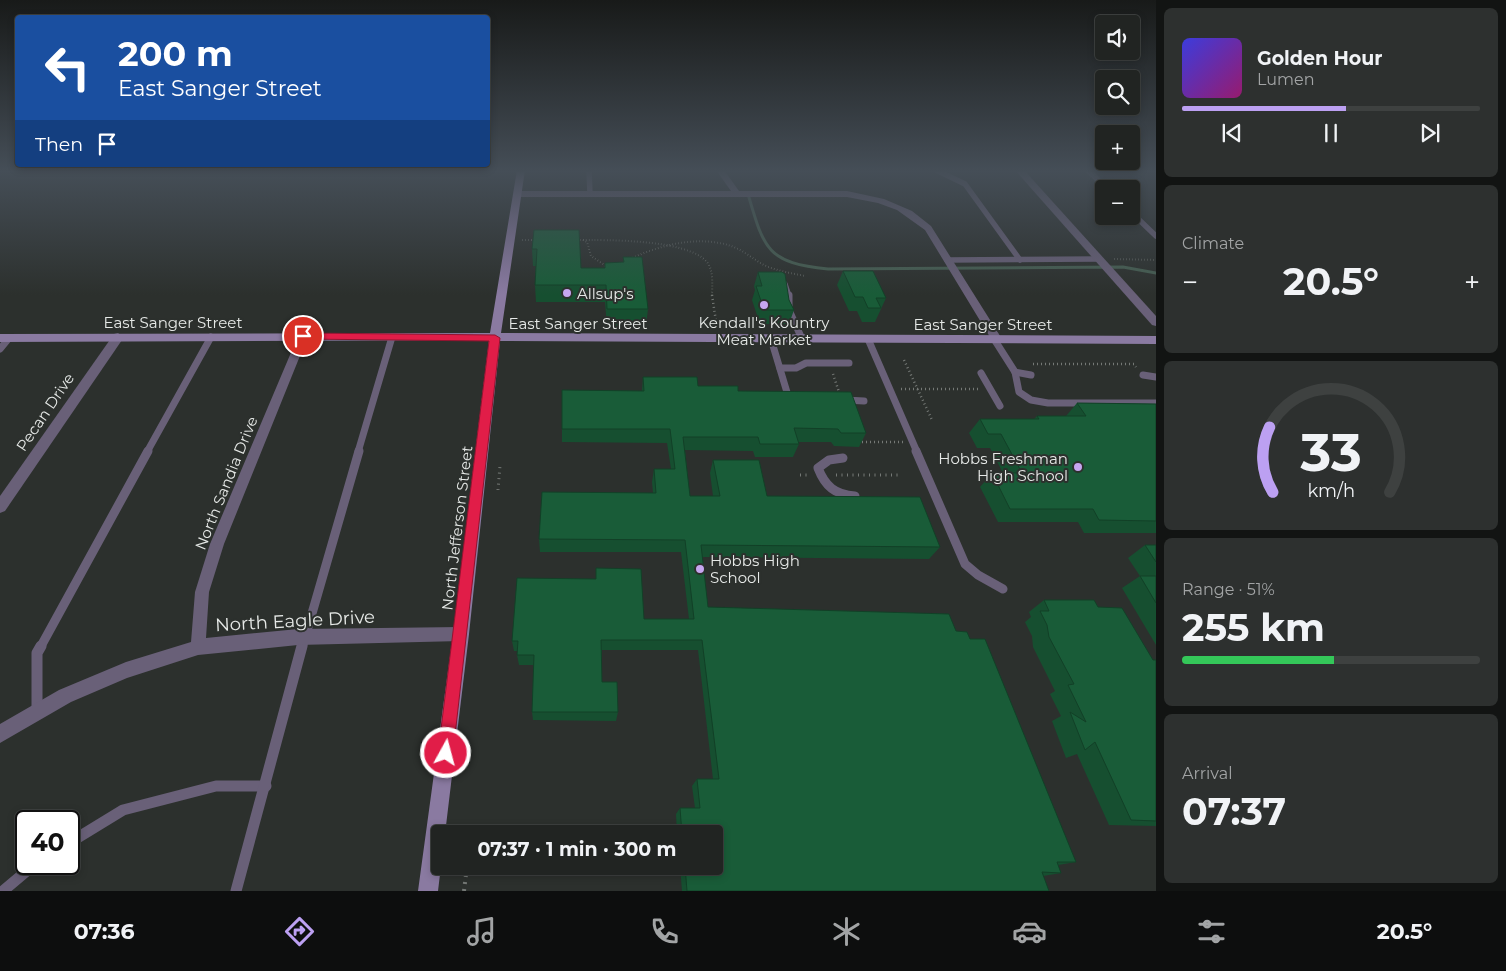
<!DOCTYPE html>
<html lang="en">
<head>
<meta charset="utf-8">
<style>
	:root { --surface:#212422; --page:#2d302f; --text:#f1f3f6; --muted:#a2a4a5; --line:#3e4140; --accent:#bca0f2 }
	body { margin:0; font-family:Montserrat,sans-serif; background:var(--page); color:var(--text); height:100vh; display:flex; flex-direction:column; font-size:19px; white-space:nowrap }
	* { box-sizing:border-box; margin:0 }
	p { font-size:16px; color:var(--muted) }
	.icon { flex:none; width:28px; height:28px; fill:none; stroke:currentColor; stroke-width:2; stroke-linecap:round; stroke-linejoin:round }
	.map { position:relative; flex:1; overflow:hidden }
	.drawer { display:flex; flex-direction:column; gap:8px; padding:8px; background:#121413; width:350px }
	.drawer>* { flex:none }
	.banner { position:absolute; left:15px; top:15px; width:475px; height:152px; border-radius:5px; box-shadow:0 2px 8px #0003,0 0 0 1px var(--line); background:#1a4fa0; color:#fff; overflow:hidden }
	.fabs { position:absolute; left:1095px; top:15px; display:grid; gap:10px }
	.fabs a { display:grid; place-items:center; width:45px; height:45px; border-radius:5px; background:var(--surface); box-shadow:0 2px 8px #0003,0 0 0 1px var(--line); font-size:25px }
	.speed { position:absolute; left:15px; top:810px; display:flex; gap:10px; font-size:25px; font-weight:700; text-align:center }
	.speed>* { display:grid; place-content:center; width:65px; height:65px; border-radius:50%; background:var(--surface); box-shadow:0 2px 8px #0003,0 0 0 1px var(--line); line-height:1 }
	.speed .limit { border:2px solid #111; border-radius:8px; background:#fff; color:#111 }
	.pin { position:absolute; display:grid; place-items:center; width:42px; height:42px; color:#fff; margin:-21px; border:2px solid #fff; border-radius:50%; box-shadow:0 1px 5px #0007 }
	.me { position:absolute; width:55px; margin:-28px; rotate:7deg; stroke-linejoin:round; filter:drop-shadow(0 0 4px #0008) }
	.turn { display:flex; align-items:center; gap:18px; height:105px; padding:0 20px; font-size:22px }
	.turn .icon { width:65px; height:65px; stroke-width:2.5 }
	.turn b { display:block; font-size:35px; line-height:42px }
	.then { display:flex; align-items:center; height:48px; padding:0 20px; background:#0003; gap:10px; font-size:19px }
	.big { font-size:38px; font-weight:700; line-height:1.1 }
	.drawer .tile { flex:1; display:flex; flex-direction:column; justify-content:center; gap:8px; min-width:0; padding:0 18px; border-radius:8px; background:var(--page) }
	.drawer .dial { align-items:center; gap:0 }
	.dial svg { height:130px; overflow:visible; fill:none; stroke:var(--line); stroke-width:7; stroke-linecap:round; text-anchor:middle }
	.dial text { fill:var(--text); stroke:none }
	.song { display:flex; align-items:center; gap:15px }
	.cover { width:60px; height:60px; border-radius:8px; background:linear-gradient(135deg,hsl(240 70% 55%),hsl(320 70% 35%)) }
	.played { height:5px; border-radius:2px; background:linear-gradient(90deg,var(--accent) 55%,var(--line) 55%) }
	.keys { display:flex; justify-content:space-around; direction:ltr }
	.heat { display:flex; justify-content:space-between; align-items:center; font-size:28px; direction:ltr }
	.charge { height:8px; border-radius:4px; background:linear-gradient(90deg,#34c759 51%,var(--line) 0) }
	.trip { position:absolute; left:431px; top:825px; width:292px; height:50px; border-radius:5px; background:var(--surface); box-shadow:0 2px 8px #0003,0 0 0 1px var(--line); font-weight:700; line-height:50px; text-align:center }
	.tabs { display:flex; height:80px; justify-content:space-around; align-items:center; background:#0d0e0e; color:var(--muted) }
	.tabs .icon { width:35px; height:35px }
	.tabs .current { color:var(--accent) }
	.tabs b { font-size:22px; color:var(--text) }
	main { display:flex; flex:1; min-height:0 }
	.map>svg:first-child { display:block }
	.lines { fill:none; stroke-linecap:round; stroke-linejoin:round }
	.stream { stroke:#465e51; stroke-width:3 }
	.path-far3 { stroke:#757976; stroke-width:2; stroke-dasharray:0.5 2.5; stroke-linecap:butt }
	.path-far2 { stroke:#757976; stroke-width:2.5; stroke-dasharray:1 3; stroke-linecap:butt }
	.path-far1 { stroke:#757976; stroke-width:3; stroke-dasharray:1 4.5; stroke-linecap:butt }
	.path { stroke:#757976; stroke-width:4; stroke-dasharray:2 5; stroke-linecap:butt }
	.lane-far3 { stroke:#696078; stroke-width:5.5 }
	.lane-far2 { stroke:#696078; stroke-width:7 }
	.lane-far1 { stroke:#696078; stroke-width:9 }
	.lane { stroke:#696078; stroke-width:11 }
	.street { fill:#696078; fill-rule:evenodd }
	.secondary { fill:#8a7aa1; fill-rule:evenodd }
	.wall { fill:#164f30 }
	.building { fill:#195c38; stroke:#124027 }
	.route { fill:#e11d48; stroke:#92132f }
	.poi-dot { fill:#c6a6f0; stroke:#2c302d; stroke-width:2 }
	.labels { text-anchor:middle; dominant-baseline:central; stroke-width:4; stroke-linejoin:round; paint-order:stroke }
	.poi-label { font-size:15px; fill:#e6e9e7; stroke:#2c302d; text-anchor:start }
	.street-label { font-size:15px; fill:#e6e9e7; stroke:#2c302d }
	.near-street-label { font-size:18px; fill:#e6e9e7; stroke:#2c302d }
</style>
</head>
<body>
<main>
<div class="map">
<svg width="1156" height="891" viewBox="0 0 1156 891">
	<rect width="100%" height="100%" fill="#2c302d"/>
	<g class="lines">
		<!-- stream -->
		<path class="stream" d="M748,194C764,249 767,263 828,269L1123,267L1156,273"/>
		<!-- path-far3 -->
		<g class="path-far3">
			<polyline points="522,240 536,240"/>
			<path d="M577,240C607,240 687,239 707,262C714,271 712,286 712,296"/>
			<polyline points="583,240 587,242 591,256 606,266"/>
			<path d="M630,259C660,245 698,235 731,246C743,250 753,259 764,265C777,271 791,273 805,276"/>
			<polyline points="1114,259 1156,260"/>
		</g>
		<!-- path-far2 -->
		<g class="path-far2">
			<polyline points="712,295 717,328"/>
			<polyline points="904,360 932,420"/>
			<polyline points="1033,364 1134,364 1136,367"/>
			<polyline points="833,374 839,392"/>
			<polyline points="901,389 978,389"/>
			<polyline points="858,442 903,442"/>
		</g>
		<!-- path-far1 -->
		<g class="path-far1">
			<polyline points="800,475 808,475"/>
			<polyline points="836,475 902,475"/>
			<polyline points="498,490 500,466"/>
		</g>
		<!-- path -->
		<polyline class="path" points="464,891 467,866"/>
		<!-- lane-far3 -->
		<g class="lane-far3">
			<polyline points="589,170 590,194"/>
			<polyline points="936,170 965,184 1020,260"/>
			<polyline points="1088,170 1107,189"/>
			<polyline points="1131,212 1156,236"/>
			<polyline points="947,260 1097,259"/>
			<polyline points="785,284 789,296"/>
		</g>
		<!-- lane-far2 -->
		<g class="lane-far2">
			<polyline points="789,295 789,310 802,339"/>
			<polyline points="771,339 789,399"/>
			<polyline points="868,339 917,452"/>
			<polyline points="994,339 1015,372 1019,392 1031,400 1048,403 1156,403"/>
			<polyline points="0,349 9,338"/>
			<polyline points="780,368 796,368 806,363 849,363"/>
			<polyline points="1015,372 1031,375"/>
			<polyline points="981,373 1000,406"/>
			<polyline points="1143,375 1156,377"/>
			<polyline points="845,400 864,401"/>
			<polyline points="147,452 211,337"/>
			<polyline points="358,452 392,337"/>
		</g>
		<!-- lane-far1 -->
		<g class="lane-far1">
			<polyline points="916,451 965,564 978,575 1003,589"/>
			<path d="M843,458L829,460L818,468C825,486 835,495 855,496"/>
			<polyline points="40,648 148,451"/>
			<polyline points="302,648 359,451"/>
		</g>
		<!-- lane -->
		<g class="lane">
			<polyline points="37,712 37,653 41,646"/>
			<polyline points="69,843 123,810 216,786 266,786"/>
			<polyline points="3,891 35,864"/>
			<polyline points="236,891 302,646"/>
		</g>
		<!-- street -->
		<g class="street">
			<polygon points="716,170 724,170 739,191 847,191 884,199 912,211 931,226 1002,339 1001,342 993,342 925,230 897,210 878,203 847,197 518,197 514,194 518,191 731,191"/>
			<polygon points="1015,170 1024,170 1156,316 1156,326 1152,325"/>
			<polygon points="303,332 308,336 224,544 209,592 206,638 298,629 461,627 466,629 469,634 466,639 461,641 298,645 198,655 127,678 71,702 0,743 0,724 59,690 126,662 191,642 195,592 210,544 298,336"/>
			<polygon points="118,333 123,337 122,340 5,511 0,513 0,496 114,334"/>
		</g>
		<!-- secondary -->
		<polygon class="secondary" points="517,170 525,170 501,333 1156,336 1156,344 500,341 469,634 445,834 440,834 441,866 438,891 418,891 453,634 489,340 0,342 0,334 490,333"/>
	</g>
	<!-- wall -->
	<g class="wall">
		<polygon points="534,230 581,268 605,268 605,263 623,262 623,257 648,309 646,326 607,326 605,302 536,302 535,285 536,266 533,266 532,249"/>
		<polygon points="843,271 886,298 875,322 862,322 857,311 849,311 837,285"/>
		<polygon points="758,272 789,300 794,310 789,324 760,324 752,300 755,290 754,286"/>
		<polygon points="643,377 698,386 738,391 866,433 859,447 834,446 831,442 798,442 799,444 793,457 755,457 753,451 685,450 690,496 713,496 710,473 713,460 767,496 940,547 929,559 702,557 708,607 956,631 970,639 1076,862 1058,865 1061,873 1043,876 1049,891 682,891 680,866 715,866 715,834 677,834 676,814 680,808 695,808 692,786 697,779 713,779 698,650 602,650 602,682 618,712 616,721 533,720 532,712 534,665 519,665 517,655 518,651 514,651 512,641 596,579 596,568 644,619 689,619 681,552 540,552 539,539 653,493 652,482 654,469 671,469 667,443 562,442 562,429 642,391"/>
		<polygon points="1077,403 1156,404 1156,533 1084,533 1078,522 998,522 980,487 992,473 1003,473 990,448 977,448 969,433 980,419 1034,419 1037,416 1066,416"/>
		<polygon points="1145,545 1156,545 1156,645 1122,588 1140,576 1128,558"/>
		<polygon points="1044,600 1098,607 1153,660 1156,660 1156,826 1109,825 1077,754 1066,758 1052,721 1061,716 1050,694 1055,691 1033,647 1032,636 1025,622 1031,617 1029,612"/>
	</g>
	<!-- building -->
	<g class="building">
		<polygon points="534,230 579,230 581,268 605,268 605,263 624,262 623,257 642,257 648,309 607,309 606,285 535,285 537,249 532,249"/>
		<polygon points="843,271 873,271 886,298 876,298 881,308 868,308 863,297 855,297"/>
		<polygon points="758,272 782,272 785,274 789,300 794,310 764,310 756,286 762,286"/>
		<polygon points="643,377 697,377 698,386 738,386 738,391 851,392 866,433 841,433 838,429 794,428 799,444 760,444 758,437 683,437 690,496 720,496 713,460 759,460 767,496 920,497 940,547 701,545 708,607 949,614 956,631 967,632 970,639 985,639 1076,862 1057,862 1061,873 1042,872 1049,891 687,891 685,866 715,866 715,834 682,834 680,808 700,808 697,779 719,779 702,640 601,640 602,682 617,682 618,712 532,712 534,655 517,655 518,641 512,641 517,578 596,579 596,568 641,569 644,619 694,619 685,540 539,539 542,492 656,493 654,469 675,469 670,429 562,429 562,390 644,391"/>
		<polygon points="1077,403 1156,404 1156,521 1099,520 1093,509 1010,509 992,473 1022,473 1001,434 988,434 980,419 1039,419 1037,416 1086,416"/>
		<polygon points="1145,545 1156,545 1156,562"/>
		<polygon points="1140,576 1156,576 1156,603"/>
		<polygon points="1044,600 1094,600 1098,607 1122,608 1153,660 1156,660 1156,821 1131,820 1095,742 1085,750 1070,712 1086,722 1068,685 1074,684 1049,637 1047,625 1040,611 1049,611"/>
	</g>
	<!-- sky -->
	<linearGradient id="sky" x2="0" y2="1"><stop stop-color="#181a19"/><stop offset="0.58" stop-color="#454e57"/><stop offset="1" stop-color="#454e57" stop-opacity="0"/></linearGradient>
	<rect width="1156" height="295" fill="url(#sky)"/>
	<!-- route -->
	<polygon class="route" points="303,333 495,335 500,338 453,753 451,758 446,761 440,758 438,753 489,341 300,339 298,336"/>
	<!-- markers -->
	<g class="poi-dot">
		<circle cx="567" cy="293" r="5"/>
		<circle cx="764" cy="305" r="5"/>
		<circle cx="1078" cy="467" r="5"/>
		<circle cx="700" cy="569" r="5"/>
	</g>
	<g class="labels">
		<!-- poi labels -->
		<g class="poi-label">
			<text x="577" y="293">Allsup's</text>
			<text x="764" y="322" text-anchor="middle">Kendall's Kountry<tspan x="764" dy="17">Meat Market</tspan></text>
			<text x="1068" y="458" text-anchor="end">Hobbs Freshman<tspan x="1068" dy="17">High School</tspan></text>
			<text x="710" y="560">Hobbs High<tspan x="710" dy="17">School</tspan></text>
		</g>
		<!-- street labels -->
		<g class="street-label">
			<text x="173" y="322">East Sanger Street</text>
			<text x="578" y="323">East Sanger Street</text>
			<text x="983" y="324">East Sanger Street</text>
			<text transform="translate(45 412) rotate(-56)">Pecan Drive</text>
			<text transform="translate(226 483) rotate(-68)">North Sandia Drive</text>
			<text transform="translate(457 528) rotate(-83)">North Jefferson Street</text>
		</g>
		<!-- near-street labels -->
		<g class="near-street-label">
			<text transform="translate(295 621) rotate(-3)">North Eagle Drive</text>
		</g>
	</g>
</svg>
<div class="fabs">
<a><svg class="icon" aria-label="sound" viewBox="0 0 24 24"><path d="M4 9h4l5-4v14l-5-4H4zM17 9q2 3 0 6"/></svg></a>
<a><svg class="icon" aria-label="search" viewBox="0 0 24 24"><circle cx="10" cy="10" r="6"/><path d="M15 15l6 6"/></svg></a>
<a>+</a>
<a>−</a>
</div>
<div class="speed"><div class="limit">40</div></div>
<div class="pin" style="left:303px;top:336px;background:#d93025"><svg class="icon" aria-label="arrive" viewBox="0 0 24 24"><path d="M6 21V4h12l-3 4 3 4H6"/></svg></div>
<svg class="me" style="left:446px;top:753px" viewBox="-20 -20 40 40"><circle r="17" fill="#e11d48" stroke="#fff" stroke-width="3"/><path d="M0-11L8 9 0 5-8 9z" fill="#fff"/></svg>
<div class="trip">07:37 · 1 min · 300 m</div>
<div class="banner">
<div class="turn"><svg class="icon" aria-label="left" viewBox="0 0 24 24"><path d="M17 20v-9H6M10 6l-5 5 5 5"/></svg><div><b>200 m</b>East Sanger Street</div></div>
<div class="then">Then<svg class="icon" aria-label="arrive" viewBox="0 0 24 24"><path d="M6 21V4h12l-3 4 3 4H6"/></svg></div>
</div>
</div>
<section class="drawer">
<div class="tile">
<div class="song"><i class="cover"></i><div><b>Golden Hour</b><p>Lumen</p></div></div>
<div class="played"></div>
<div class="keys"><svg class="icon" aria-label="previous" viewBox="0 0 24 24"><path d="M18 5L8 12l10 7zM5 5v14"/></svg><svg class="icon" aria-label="pause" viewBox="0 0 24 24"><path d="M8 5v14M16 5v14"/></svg><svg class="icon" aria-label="next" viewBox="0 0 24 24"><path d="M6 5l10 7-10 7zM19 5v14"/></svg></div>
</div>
<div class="tile"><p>Climate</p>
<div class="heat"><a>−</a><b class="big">20.5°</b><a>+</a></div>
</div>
<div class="tile dial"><svg viewBox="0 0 100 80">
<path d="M14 69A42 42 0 1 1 86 69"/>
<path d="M14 69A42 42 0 0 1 12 29" stroke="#bca0f2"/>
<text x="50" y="56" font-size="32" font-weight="700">33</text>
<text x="50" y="72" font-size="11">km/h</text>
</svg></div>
<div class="tile"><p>Range · 51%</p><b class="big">255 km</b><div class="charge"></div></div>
<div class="tile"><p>Arrival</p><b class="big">07:37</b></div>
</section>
</main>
<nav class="tabs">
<b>07:36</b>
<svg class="icon current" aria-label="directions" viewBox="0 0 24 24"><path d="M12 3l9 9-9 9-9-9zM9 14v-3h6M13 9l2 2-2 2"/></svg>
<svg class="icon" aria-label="music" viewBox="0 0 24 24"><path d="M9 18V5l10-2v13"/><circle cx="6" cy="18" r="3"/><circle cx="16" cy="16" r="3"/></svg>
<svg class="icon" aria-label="phone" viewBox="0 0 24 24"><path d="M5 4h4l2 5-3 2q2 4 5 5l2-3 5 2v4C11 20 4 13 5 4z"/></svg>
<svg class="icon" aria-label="climate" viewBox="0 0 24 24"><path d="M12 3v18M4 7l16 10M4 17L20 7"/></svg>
<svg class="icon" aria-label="car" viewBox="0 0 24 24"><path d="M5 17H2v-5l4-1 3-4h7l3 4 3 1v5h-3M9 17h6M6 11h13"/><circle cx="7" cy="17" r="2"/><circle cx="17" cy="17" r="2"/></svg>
<svg class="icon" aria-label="filters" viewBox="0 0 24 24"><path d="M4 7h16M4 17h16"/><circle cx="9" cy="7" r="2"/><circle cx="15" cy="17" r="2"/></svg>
<b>20.5°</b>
</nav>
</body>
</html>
